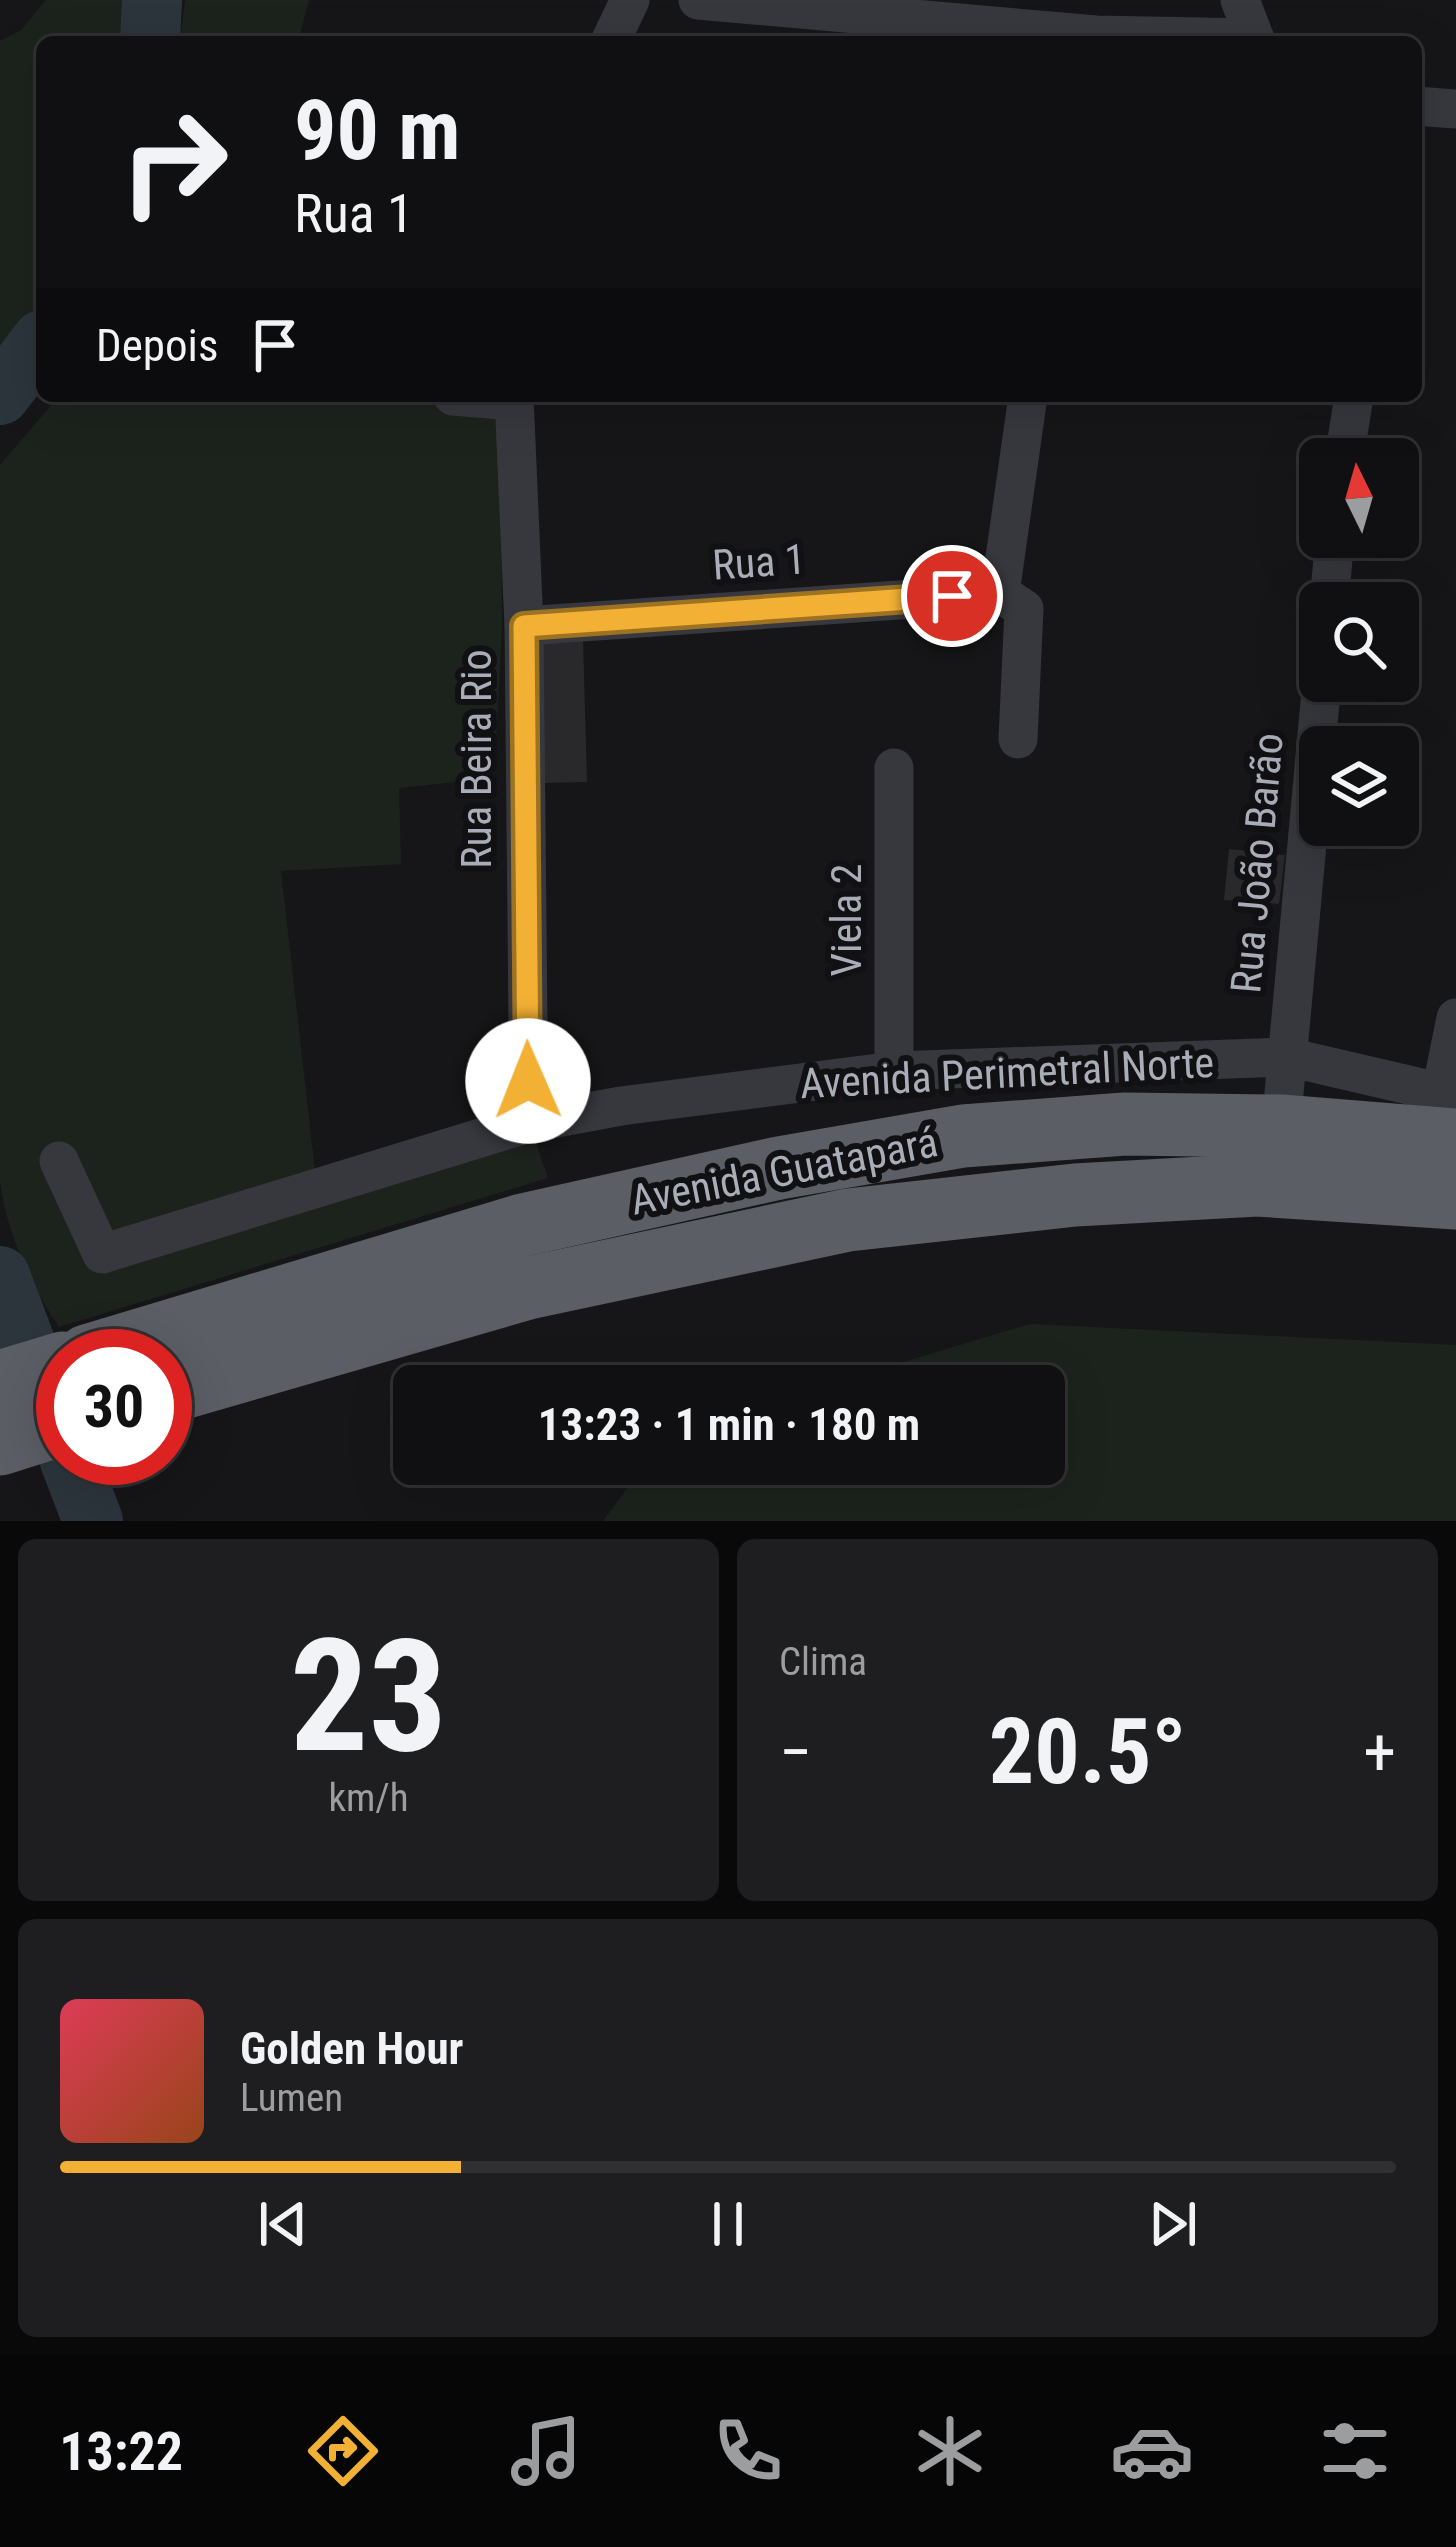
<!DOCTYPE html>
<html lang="pt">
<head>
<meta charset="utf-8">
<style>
	:root { --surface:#101012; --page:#1e1e20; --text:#f1f3f6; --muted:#9c9d9f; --line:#303032; --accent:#f2b134 }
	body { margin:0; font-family:"Roboto Condensed",sans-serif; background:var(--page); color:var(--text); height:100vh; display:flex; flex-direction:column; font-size:45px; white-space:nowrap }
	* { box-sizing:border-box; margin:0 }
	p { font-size:39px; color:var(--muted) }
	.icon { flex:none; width:66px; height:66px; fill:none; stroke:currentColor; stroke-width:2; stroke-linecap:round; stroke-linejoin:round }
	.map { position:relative; height:1521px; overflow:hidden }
	.drawer { display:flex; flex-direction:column; gap:18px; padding:18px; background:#09090a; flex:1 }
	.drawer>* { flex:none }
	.banner { position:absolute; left:36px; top:36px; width:1386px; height:366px; border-radius:18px; box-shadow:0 12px 48px #0002,0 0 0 3px var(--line); background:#101012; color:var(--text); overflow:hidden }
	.needle { width:78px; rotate:355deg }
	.controls { position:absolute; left:1299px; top:438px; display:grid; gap:24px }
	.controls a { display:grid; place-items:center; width:120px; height:120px; border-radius:18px; background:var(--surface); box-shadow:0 12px 48px #0002,0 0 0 3px var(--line); font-size:60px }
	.speed { position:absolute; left:36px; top:1329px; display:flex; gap:24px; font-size:60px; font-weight:700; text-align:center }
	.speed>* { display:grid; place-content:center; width:156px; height:156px; border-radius:50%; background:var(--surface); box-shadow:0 12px 48px #0002,0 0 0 3px var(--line); line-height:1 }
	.speed .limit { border:18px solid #d22; background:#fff; color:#111 }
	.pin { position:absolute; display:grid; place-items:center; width:102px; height:102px; color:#fff; margin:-51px; border:6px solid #fff; border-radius:50%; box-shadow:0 3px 12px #0007 }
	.me { position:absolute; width:132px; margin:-66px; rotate:359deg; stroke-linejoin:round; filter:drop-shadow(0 0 9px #0008) }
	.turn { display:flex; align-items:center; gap:42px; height:252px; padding:0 60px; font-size:54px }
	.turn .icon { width:156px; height:156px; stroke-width:2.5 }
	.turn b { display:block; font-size:84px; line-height:102px }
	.then { display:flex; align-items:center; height:114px; padding:0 60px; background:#0003; gap:24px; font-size:45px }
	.big { font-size:90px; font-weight:700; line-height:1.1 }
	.drawer .widget { flex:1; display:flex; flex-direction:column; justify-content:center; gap:18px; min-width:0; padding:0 42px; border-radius:18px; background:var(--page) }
	.drawer .dial { align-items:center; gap:0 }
	.dial b { font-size:156px; line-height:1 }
	.song { display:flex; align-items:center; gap:36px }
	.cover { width:144px; height:144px; border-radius:18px; background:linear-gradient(135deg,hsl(350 70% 55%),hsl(20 70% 35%)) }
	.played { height:12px; border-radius:6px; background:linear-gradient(90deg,var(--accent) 30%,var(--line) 30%) }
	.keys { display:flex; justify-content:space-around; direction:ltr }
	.heat { display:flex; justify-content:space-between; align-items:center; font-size:66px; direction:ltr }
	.drawer .tiles { flex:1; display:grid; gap:18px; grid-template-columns:1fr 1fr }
	.widget:last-child { grid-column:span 2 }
	.trip { position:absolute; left:393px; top:1365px; width:672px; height:120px; border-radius:18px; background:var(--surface); box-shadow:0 12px 48px #0002,0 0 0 3px var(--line); font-weight:700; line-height:120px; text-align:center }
	.tabs { display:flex; height:192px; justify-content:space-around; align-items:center; background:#060607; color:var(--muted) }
	.tabs .icon { width:84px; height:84px }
	.tabs .active { color:var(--accent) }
	.tabs b { font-size:54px; color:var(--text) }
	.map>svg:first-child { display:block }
	.green { fill:#1c231d }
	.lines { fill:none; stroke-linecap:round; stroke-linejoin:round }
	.river { stroke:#2c353c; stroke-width:60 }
	.building { fill:#29292c }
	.minor { stroke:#37383d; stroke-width:39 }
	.trunk { stroke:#5b5e65; stroke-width:63 }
	.route-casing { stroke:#9d7322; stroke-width:30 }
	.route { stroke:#f2b134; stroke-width:21 }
	.labels { text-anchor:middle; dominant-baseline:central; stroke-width:12; stroke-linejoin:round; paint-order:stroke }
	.street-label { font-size:42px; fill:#a8adb8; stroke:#111113 }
</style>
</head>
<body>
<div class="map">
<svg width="1456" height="1521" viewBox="0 0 1456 1521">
	<rect width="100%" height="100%" fill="#161618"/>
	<!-- green -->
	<g class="green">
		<polygon points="46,0 152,0 150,42 42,42 42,340 0,395 0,41 21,30"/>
		<polygon points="185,0 309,0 298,42 180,42"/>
		<path d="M59,396H501L502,627L494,778L399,788L401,864L281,871L315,1171L529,1123L548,1178L59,1327C31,1286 5,1229 0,1180V465Z"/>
		<polygon points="1030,1324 1456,1345 1456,1521 603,1521 645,1464 1044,1464 1044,1386 824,1386"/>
	</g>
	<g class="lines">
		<!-- river -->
		<g class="river">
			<polyline points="150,42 152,0"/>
			<polyline points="0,395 42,340"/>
			<polyline points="0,1276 53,1416"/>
			<polyline points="69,1458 93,1521"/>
		</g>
	</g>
	<!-- building -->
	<g class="building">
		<polygon points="583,640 587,782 541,783 536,642"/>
		<polygon points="1229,849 1285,855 1279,904 1224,900"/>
	</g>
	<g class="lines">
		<!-- minor -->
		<g class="minor">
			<polyline points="698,0 1096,35 1253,38"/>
			<polyline points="1240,0 1256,42"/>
			<polyline points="610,42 630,0"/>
			<polyline points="1416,106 1456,109"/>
			<polyline points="453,396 514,401"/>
			<polyline points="514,396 524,626 529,1123"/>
			<polyline points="1344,459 1354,396"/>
			<polyline points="1329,603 1335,537"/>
			<polyline points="524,626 1000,593"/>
			<polyline points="1018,739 1024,609 1000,593 1028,396"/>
			<polyline points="894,768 894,1071"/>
			<polyline points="1437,1112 1456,1018"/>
			<polyline points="1281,1126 1322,681"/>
			<polyline points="59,1161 102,1254 529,1123 621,1106 894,1071 1288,1057 1456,1096"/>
		</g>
		<!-- trunk -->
		<g class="trunk">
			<polyline points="87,1356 523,1225 779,1168 963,1136 1125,1124 1281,1126 1456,1140"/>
			<polyline points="0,1382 63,1363"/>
			<polyline points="165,1393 528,1288 848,1220 1075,1195 1257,1185 1456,1198"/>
			<polyline points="0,1444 63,1424"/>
		</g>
	</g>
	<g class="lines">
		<defs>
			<polyline id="route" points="528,1081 524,626 952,596"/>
		</defs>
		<!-- route casing -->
		<use href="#route" class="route-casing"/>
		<!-- route -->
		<use href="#route" class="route"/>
	</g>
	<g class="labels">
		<!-- street labels -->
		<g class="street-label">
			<text transform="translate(759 562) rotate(-4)">Rua 1</text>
			<text transform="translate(476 759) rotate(-90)">Rua Beira Rio</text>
			<text transform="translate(1257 863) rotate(-85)">Rua João Barão</text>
			<text transform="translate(846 920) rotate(-90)">Viela 2</text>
			<text transform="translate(1007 1073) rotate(-3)">Avenida Perimetral Norte</text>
			<text transform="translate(784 1171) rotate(-11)">Avenida Guatapará</text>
		</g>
	</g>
</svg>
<div class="controls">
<a><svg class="needle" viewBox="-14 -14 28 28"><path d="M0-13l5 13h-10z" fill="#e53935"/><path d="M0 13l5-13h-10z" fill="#9c9d9f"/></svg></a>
<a><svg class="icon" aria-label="search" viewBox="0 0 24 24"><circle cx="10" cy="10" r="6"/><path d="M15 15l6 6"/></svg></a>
<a><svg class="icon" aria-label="layers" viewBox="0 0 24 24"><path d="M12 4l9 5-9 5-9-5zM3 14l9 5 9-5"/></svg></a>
</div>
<div class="speed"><div class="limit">30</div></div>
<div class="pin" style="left:952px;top:596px;background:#d93025"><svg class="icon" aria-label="arrive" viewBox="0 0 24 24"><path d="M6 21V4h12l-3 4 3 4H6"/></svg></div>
<svg class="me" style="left:528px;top:1081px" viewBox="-20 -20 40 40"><circle r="19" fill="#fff"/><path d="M0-13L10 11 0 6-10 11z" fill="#f2b134"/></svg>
<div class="trip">13:23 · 1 min · 180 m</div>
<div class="banner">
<div class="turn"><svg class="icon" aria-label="right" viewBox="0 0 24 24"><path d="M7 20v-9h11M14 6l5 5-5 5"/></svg><div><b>90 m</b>Rua 1</div></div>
<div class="then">Depois<svg class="icon" aria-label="arrive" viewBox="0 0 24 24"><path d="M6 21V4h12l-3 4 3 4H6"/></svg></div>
</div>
</div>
<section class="drawer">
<div class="tiles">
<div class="widget dial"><b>23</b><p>km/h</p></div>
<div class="widget"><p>Clima</p>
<div class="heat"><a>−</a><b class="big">20.5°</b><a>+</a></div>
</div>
<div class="widget">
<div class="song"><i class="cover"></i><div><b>Golden Hour</b><p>Lumen</p></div></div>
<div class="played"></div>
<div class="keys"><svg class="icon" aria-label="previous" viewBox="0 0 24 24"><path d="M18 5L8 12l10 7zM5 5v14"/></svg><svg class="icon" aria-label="pause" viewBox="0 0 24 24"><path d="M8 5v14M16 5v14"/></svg><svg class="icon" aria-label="next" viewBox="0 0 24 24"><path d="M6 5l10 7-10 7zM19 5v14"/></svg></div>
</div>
</div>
</section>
<nav class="tabs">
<b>13:22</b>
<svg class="icon active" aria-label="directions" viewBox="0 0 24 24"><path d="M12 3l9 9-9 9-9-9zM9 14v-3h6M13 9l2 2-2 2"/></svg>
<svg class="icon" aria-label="music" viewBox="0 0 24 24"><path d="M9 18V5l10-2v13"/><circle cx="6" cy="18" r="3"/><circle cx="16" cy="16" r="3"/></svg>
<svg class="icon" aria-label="phone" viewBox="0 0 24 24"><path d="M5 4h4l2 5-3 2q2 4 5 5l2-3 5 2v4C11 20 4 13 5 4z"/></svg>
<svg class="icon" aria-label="climate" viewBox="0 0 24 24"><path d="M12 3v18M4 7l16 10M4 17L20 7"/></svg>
<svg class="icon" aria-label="car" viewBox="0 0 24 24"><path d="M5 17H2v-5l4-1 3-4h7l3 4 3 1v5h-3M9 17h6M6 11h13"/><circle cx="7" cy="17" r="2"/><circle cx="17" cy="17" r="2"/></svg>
<svg class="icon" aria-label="filters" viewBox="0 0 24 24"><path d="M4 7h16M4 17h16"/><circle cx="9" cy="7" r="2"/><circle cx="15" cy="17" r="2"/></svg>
</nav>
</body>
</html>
